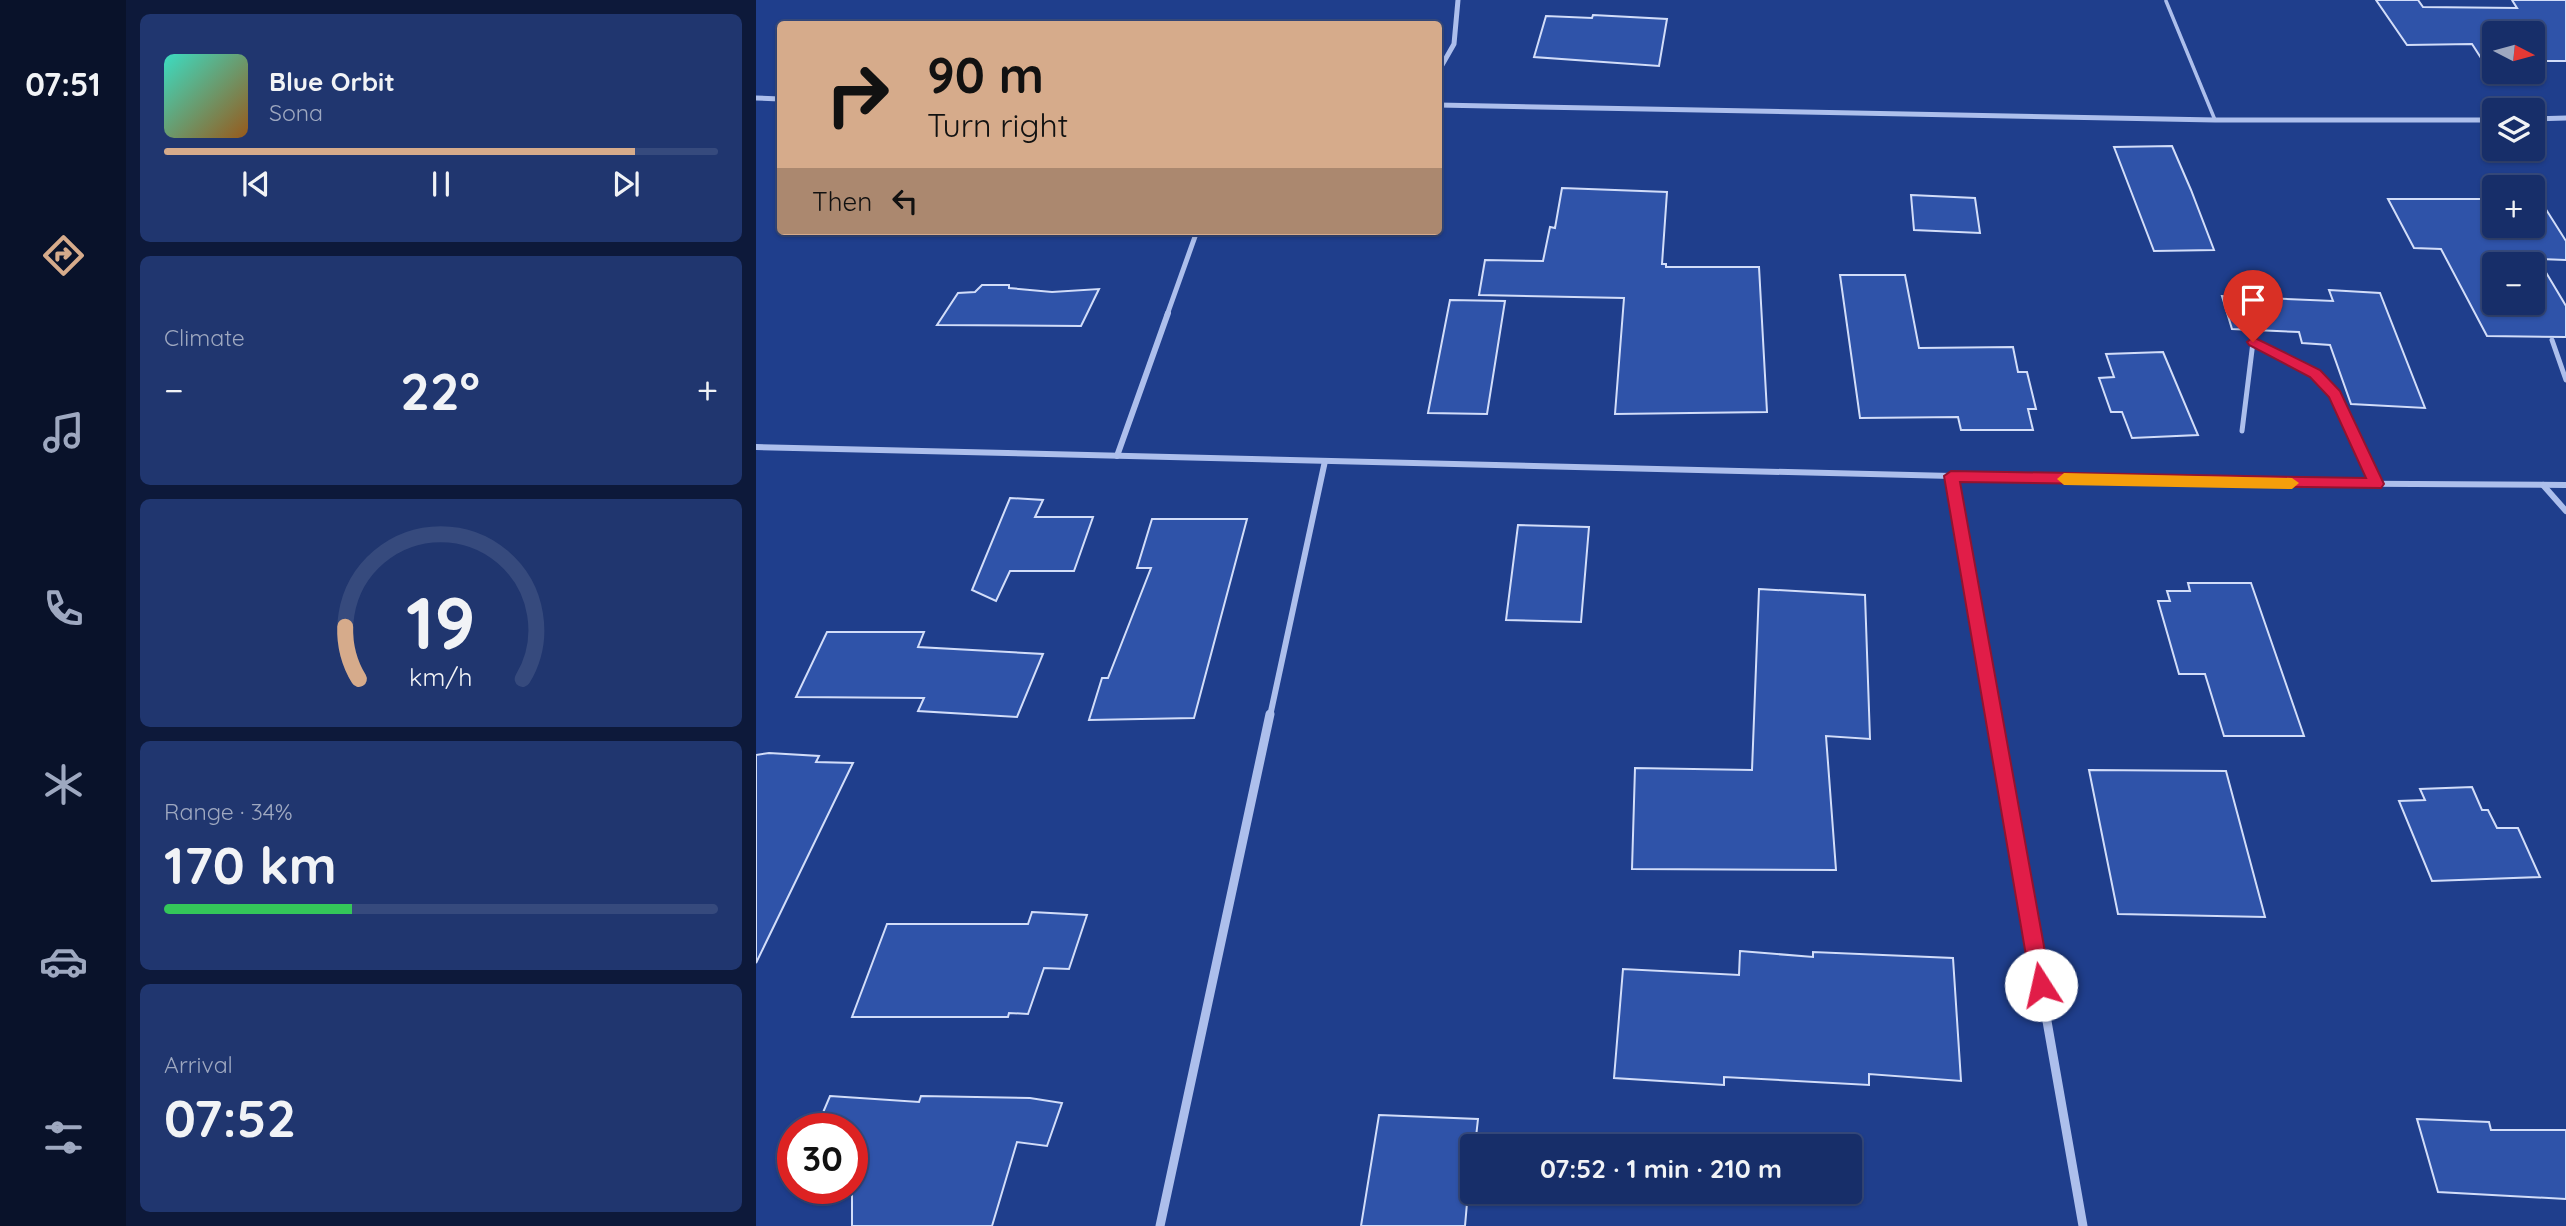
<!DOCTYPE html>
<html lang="en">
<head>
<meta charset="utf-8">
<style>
	:root { --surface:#172e69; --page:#20366f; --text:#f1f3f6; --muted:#9ea8c0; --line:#364a7d; --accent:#d6ab8b }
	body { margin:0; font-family:Quicksand,sans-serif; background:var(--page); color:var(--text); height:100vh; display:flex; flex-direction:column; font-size:26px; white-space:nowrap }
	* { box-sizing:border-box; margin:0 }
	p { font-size:23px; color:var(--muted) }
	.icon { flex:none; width:38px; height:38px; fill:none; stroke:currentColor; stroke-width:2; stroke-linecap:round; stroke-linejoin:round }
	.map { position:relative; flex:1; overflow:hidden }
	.side { display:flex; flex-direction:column; gap:14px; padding:14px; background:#0d193a; width:630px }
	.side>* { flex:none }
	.banner { position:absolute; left:21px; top:21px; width:665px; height:214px; border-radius:7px; box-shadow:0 2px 5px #0004,0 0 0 2px var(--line); background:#d6ab8b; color:#111; overflow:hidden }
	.needle { width:46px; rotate:96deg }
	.controls { position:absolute; left:1726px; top:21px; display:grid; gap:14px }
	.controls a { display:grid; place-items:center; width:63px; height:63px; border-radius:7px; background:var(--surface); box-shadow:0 2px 5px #0004,0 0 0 2px var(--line); font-size:35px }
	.speed { position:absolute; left:21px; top:1113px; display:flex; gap:14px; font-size:35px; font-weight:700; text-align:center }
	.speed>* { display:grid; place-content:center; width:91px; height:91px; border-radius:50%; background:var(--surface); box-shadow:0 2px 5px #0004,0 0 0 2px var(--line); line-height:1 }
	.speed .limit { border:10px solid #d22; background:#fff; color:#111 }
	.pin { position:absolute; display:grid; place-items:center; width:60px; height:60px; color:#fff; margin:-72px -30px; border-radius:50% 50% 50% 0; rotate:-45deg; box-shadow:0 0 7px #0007 }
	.pin .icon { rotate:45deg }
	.me { position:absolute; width:77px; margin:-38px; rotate:350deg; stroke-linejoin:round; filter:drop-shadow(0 0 5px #0008) }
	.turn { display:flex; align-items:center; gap:24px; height:147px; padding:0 35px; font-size:32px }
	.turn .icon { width:91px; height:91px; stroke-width:2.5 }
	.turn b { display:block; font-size:49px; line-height:60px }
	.then { display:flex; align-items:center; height:66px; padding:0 35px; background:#0003; gap:14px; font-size:26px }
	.big { font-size:52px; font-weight:800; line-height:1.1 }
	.side .widget { flex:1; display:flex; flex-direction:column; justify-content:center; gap:10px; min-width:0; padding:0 24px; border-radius:10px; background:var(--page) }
	.side .dial { align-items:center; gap:0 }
	.dial svg { height:182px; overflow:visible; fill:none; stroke:var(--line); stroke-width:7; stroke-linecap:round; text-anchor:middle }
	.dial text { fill:var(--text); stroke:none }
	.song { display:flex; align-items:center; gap:21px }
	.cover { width:84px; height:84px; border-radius:10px; background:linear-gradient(135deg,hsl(170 70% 55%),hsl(30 70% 35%)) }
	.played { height:7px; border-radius:4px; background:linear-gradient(90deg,var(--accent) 85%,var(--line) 85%) }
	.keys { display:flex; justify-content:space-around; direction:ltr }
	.heat { display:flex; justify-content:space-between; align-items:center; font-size:38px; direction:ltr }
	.charge { height:10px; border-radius:5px; background:linear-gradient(90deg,#34c759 34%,var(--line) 0) }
	.trip { position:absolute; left:704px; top:1134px; width:402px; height:70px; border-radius:7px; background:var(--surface); box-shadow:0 2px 5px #0004,0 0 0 2px var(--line); font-weight:800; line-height:70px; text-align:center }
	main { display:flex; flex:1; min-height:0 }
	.tabs { display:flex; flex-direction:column; width:126px; justify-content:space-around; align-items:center; background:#09122a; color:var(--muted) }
	.tabs .icon { width:49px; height:49px }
	.tabs .on { color:var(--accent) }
	.tabs b { font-size:32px; color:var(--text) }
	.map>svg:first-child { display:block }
	.building { fill:#2f53a9; stroke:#d2ddf9; stroke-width:2; fill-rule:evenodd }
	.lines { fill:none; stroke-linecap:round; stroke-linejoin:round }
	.service-far1 { stroke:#adbfec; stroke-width:3.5 }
	.service { stroke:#adbfec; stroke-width:5 }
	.minor-far2 { stroke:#adbfec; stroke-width:5 }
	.minor-far1 { stroke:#adbfec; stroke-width:6 }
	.minor { stroke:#adbfec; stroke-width:9 }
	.route { fill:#e11d48; stroke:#92132f; stroke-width:2 }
	.slow { fill:#f59e0b }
</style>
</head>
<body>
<main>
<nav class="tabs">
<b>07:51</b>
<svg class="icon on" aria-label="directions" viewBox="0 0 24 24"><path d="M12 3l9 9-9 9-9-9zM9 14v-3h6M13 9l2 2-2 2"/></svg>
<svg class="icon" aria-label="music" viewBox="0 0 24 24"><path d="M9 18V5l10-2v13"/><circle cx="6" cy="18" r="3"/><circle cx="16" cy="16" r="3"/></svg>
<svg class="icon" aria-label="phone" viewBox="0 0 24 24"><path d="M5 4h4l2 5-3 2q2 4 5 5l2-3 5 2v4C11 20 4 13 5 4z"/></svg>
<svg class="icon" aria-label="climate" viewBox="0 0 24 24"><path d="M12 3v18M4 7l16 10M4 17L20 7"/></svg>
<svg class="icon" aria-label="car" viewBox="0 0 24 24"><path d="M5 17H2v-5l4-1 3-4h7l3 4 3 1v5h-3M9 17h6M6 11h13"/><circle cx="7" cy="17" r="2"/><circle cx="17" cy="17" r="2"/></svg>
<svg class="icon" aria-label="filters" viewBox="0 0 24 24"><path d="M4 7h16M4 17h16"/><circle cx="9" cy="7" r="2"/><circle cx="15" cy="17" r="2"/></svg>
</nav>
<section class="side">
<div class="widget">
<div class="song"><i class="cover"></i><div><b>Blue Orbit</b><p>Sona</p></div></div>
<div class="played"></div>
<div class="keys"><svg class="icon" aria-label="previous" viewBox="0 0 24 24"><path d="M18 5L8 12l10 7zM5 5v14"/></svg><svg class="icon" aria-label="pause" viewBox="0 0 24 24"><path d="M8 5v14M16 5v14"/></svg><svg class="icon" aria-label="next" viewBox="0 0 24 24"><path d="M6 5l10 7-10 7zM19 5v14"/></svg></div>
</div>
<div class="widget"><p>Climate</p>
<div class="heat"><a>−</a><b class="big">22°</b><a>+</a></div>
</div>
<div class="widget dial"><svg viewBox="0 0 100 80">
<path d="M14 69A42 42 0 1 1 86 69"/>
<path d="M14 69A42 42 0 0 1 8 46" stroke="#d6ab8b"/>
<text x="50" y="56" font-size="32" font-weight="700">19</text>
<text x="50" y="72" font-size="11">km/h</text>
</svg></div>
<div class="widget"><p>Range · 34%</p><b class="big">170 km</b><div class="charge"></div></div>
<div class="widget"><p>Arrival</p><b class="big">07:52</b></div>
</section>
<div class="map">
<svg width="1810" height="1226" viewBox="0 0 1810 1226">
	<rect width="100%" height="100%" fill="#1f3e8c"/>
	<!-- building -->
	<g class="building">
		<polygon points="1620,0 1662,0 1667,7 1761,8 1756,0 1810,0 1810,61 1776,61 1776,33 1738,33 1738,61 1727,61 1716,44 1651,45"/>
		<polygon points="837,15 911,19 903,66 778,57 790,16 836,18"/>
		<polygon points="1416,146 1435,190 1458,250 1398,251 1358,147"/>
		<polygon points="806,188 911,192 906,264 910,264 910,267 1003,267 1011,412 859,414 868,298 723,295 729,260 787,261 794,227 799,228"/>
		<polygon points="1155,195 1219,198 1224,233 1158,230"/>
		<path d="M1632,199H1738V226H1776V200H1784L1810,241V260L1782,259L1810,306V337L1731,336L1685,249L1658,248ZM1738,264H1776V303H1738Z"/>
		<polygon points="1084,275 1149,275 1163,348 1257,347 1262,372 1271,372 1280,409 1272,409 1277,430 1205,430 1202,417 1104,418"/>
		<polygon points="226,285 253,285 253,288 296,292 343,289 325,326 181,325 202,293 219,292"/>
		<polygon points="1573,290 1624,293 1669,408 1595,404 1574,345 1546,343 1543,332 1476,329 1466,296 1577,301"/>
		<polygon points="694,300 749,301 731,414 672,413"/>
		<polygon points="1407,352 1442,435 1376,438 1366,412 1355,412 1343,378 1358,377 1350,354"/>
		<polygon points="254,498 287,500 279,517 337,517 318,571 254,571 240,601 216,590"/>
		<polygon points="396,519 491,519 438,718 333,720 346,678 352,678 395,568 381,568"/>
		<polygon points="762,525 833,527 825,622 750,620"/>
		<polygon points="1432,583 1495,583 1548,736 1468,736 1449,674 1423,674 1402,601 1414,601 1411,591 1434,591"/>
		<polygon points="1003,589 1109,595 1114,739 1070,736 1080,870 876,869 879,768 996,770"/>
		<polygon points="71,632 168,632 162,647 287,654 261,717 162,711 168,698 40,697"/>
		<polygon points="13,753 63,756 60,762 97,763 0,963 0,755"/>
		<polygon points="1333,770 1470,771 1509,917 1362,914"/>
		<polygon points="1716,787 1726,810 1732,810 1741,828 1762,828 1784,877 1676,881 1643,801 1669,800 1664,789"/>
		<polygon points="276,912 331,915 313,969 288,968 272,1014 253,1013 252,1017 96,1017 131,924 272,924"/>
		<polygon points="984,951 1057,957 1057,952 1197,958 1205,1081 1113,1074 1113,1085 968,1077 968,1085 858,1078 867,969 983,975"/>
		<polygon points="74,1096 163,1102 165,1096 274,1098 306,1103 291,1146 261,1142 236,1226 96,1226 96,1129 60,1129"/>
		<polygon points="623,1115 722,1119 719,1146 716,1146 709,1226 605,1226"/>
		<polygon points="1661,1119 1733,1122 1735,1130 1810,1130 1810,1199 1682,1192"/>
	</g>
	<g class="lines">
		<!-- service-far1 -->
		<polyline class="service-far1" points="1410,1 1459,120"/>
		<!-- service -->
		<g class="service">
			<polyline points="1796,340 1810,380"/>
			<polyline points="1486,431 1497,342 1559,373 1579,395 1620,484"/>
		</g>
		<!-- minor-far2 -->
		<g class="minor-far2">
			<polyline points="682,72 698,44 702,0"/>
			<polyline points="0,98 24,99"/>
			<polyline points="682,105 1459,120 1738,120"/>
			<polyline points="1776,119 1810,118"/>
			<polyline points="411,315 441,231"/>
		</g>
		<!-- minor-far1 -->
		<g class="minor-far1">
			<polyline points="0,447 1480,483 1810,485"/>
			<polyline points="361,456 412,313"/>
			<polyline points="1195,476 1237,716"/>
			<polyline points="1787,485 1810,511"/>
			<polyline points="514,716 569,461"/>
		</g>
		<!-- minor -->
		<g class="minor">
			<polyline points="1237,714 1327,1226"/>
			<polyline points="404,1226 514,714"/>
		</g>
	</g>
	<!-- route -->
	<polygon class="route" points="1497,337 1564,370 1584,391 1628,484 1625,488 1204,482 1295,985 1292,992 1285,995 1278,992 1275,985 1188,476 1195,471 1610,478 1573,397 1554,377 1493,345 1491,342"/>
	<!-- slow -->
	<polygon class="slow" points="1308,473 1536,478 1543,483 1536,489 1308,485 1301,479"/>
</svg>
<div class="controls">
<a><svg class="needle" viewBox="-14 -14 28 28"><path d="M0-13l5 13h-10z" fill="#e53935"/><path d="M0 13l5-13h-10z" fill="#9ea8c0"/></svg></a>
<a><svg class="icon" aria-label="layers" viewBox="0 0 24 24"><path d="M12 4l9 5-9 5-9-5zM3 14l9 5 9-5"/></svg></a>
<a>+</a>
<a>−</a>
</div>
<div class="speed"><div class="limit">30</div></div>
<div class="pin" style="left:1497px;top:342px;background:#d93025"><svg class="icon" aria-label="arrive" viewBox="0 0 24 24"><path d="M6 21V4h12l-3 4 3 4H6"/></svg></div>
<svg class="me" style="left:1285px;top:985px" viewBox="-20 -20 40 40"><circle r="19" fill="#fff"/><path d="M0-13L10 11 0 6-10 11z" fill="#e11d48"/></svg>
<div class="trip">07:52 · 1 min · 210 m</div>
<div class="banner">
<div class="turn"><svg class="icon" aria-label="right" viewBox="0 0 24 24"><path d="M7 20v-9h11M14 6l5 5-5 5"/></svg><div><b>90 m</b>Turn right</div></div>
<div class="then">Then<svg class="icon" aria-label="left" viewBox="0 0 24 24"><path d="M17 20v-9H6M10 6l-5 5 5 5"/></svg></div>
</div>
</div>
</main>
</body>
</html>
